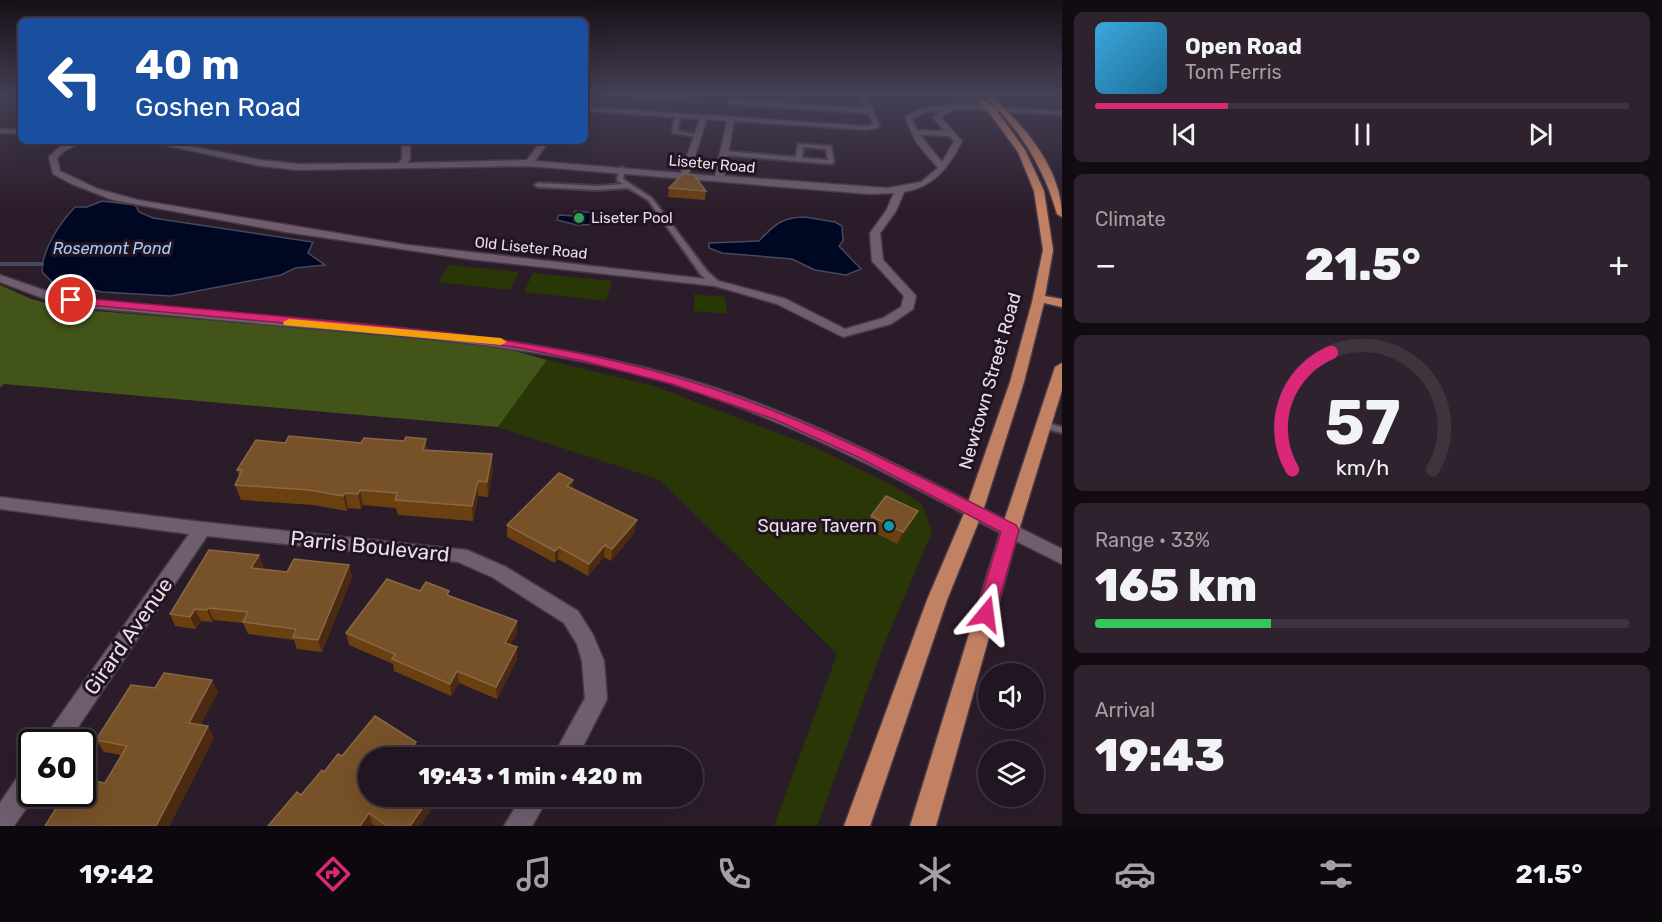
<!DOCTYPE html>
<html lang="en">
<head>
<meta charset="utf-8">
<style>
	:root { --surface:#201520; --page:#2d222d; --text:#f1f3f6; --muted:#a29fa5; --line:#3d343e; --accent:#db2777 }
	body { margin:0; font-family:Rubik,sans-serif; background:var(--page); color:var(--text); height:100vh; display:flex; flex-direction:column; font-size:22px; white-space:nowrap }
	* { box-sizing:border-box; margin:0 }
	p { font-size:20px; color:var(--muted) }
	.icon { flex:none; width:33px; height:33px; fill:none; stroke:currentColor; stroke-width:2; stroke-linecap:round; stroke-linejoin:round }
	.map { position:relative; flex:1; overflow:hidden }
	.side { display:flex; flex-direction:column; gap:12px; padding:12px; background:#120c12; width:600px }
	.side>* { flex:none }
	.banner { position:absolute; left:18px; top:18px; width:570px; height:126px; border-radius:9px; box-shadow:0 6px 24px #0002,0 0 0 2px var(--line); background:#1a4fa0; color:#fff; overflow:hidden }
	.tools { position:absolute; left:978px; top:663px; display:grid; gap:12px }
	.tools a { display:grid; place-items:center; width:66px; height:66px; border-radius:50%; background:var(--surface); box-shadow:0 6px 24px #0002,0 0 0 2px var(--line); font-size:30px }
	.speed { position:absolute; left:18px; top:729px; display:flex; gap:12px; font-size:30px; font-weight:700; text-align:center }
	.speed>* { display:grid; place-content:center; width:78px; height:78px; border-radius:50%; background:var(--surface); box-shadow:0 6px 24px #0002,0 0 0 2px var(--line); line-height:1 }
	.speed .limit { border:3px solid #111; border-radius:9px; background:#fff; color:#111 }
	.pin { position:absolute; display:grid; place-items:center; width:51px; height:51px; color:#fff; margin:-26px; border:3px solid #fff; border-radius:50%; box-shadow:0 2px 6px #0007 }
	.me { position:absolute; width:66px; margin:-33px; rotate:16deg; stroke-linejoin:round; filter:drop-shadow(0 0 4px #0008) }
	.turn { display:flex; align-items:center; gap:21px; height:126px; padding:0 18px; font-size:27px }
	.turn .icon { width:78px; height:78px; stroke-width:2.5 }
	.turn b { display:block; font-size:42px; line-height:51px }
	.big { font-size:45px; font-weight:800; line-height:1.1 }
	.side .tile { flex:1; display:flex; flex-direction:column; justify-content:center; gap:9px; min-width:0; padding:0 21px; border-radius:9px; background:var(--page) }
	.side .dial { align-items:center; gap:0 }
	.dial svg { height:156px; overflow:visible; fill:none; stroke:var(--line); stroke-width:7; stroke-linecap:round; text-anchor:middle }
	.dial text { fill:var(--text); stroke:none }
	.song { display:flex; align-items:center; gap:18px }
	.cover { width:72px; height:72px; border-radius:9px; background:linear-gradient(135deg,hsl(200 70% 55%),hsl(200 70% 35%)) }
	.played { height:6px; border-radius:3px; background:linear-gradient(90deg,var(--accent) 25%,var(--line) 25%) }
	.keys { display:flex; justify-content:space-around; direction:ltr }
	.heat { display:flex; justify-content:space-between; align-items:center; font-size:33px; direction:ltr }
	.charge { height:9px; border-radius:4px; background:linear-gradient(90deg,#34c759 33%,var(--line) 0) }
	.trip { position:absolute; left:358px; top:747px; width:345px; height:60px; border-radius:30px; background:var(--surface); box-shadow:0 6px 24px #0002,0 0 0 2px var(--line); font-weight:800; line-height:60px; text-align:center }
	.menu { display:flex; height:96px; justify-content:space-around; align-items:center; background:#0d080d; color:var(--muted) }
	.menu .icon { width:42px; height:42px }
	.menu .current { color:var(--accent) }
	.menu b { font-size:27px; color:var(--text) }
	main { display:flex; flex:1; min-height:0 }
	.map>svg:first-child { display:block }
	.green { fill:#293606 }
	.forest { fill:#435419 }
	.water { fill:#000722; stroke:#46485e; stroke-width:1.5 }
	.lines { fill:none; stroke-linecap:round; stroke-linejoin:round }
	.stream { stroke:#46485e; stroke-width:4 }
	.service-casing { stroke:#473a46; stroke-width:4 }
	.minor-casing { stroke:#473a46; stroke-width:3 }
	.tertiary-casing { stroke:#473a46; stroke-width:3 }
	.secondary-casing { stroke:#473a46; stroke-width:3 }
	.primary-casing { stroke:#473a46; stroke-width:3 }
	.service { fill:#705e6f; fill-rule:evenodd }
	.minor { fill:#705e6f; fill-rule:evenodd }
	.tertiary { fill:#705e6f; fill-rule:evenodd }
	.secondary { fill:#705e6f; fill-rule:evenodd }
	.primary { fill:#c38163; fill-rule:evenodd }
	.wall { fill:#6a4010 }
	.shaded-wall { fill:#4b2a11 }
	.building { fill:#775128; stroke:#896746; stroke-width:1.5 }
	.route { fill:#db2777; stroke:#8e194d; stroke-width:1.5 }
	.slow { fill:#f59e0b }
	.leisure-dot { fill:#2e9e5b; stroke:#211320; stroke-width:2 }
	.culture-dot { fill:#0f9aa8; stroke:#211320; stroke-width:2 }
	.labels { text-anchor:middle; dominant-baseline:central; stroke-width:6; stroke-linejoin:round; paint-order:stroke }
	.far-street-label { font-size:15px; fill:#eadfe9; stroke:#211320 }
	.far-poi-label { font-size:15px; fill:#eadfe9; stroke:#211320; text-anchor:start }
	.far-water-label { font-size:16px; font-style:italic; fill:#a2cdfd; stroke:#211320 }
	.street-label { font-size:18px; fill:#eadfe9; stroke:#211320 }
	.poi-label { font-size:18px; fill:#eadfe9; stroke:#211320; text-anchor:end }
	.near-street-label { font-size:21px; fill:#eadfe9; stroke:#211320 }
</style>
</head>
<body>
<main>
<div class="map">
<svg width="1062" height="826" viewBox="0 0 1062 826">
	<rect width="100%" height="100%" fill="#2b1c2a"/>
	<!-- green -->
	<g class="green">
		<polygon points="449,265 450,265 519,272 510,290 438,282"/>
		<polygon points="533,273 612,281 606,301 524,292"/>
		<polygon points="694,294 725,297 727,314 694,311"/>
		<polygon points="547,360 654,386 817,448 892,485 922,504 932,532 883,647 817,826 774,826 837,654 660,480 498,427"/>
	</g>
	<!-- forest -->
	<polygon class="forest" points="0,285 31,299 72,309 491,344 547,360 498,427 4,384 0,388"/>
	<!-- water -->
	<g class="water">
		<path d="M102,201L135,205L139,212L153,218L313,242L308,253L325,265L295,268L281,275L171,296L102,292L79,286L55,285L42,272C42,249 60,223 75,207H87Z"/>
		<polygon points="575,211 594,213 594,217 606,218 605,224 577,225 557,220 559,215 573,216"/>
		<path d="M805,217L835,222L842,226L843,241L839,246L861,269L846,275L815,270L792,259L722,253L709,248V243L759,241C774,225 782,217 805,217Z"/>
	</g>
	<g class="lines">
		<!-- stream -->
		<polyline class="stream" points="0,264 42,264"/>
		<defs>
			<g id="service">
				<path d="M623,93H654L705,98L702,102L634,98L630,95ZM635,95L700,99L635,96Z"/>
				<polygon points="729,99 869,109 872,111 869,113 730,104 728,103"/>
				<polygon points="678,113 681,115 677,131 699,135 699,137 672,133 675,115"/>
				<path d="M798,144L831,146L834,162L831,164L723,155L720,153L723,151L796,157ZM803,147L826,149L828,160L802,158Z"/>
				<polygon points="622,167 625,169 623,179 652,198 707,271 718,281 718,285 712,285 701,275 648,200 628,188 598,190 538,187 535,185 538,183 598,186 623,184 617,180 619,169"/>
				<polygon points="1044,422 1062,427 1062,433 1040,427 1039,425"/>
			</g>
			<g id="minor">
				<path d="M860,93H866L880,127L867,130L734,121L724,176L887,188L921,182L938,168L916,142L905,117C922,104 976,99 995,109L991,111C974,110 954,105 941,118L962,141C948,168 935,186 904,192L896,211L880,233L883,260L916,296L913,309L891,324L843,337L777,304L715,286L469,259L286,232L113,200L72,184L53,174L49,157C59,146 69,141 84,141L66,150L57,158L60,171L98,189L138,200L408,245L715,280L786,299L845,329L883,318L901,307L904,296L872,261L870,233L886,211L894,193L870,194L529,166L298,170L261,166L146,141H164L261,160L298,164L399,163L402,159V141H410V159L408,163L527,160L541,141H549L535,161L681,173L700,119L585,111V107L867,126L873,124ZM941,110L933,118L945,131L917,130L912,119L926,112ZM707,119L727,121L715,176L689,174ZM920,135L949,136L954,141L942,162Z"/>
				<polygon points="0,129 21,130 21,134 0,133"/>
				<polygon points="0,497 202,522 467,550 506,567 578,611 593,635 604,661 607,699 577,758 552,758 585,698 582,661 577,644 564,623 492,577 458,562 207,536 68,742 43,742 47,734 189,534 0,509"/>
				<polygon points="32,766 32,794 36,794 14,826 0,826 0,803 23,769"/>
				<polygon points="522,796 549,796 532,826 504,826"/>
			</g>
			<g id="tertiary">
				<polygon points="991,107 1062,111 1062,115 988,111"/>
				<polygon points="1010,523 1062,549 1062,564 1004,535 1001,530 1004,525"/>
			</g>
			<path id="secondary" d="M0,275L55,294L90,300C156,306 222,313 288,318C420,329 552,341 680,377C798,411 908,470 1016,525L1019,530L1016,535L1010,537L1004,535C897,478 789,420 673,384C555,348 431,338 309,328C236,322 163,314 90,308L48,300L0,282Z"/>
			<g id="primary">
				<polygon points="969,93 975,93 994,107 1025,150 1044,191 1053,250 1045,296 1062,299 1062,307 1044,303 1024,382 983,511 947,600 870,826 844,826 927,600 965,511 1010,382 1032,302 1043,250 1034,191 1018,152 988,111"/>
				<path d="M986,96H990C1025,125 1062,170 1062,217L1057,214C1044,168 1021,130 986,98Z"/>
				<polygon points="1062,363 1062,390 1019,530 936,826 910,826 1001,530 1055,367"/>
			</g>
		</defs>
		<!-- service casing -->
		<use href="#service" class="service-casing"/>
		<!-- minor casing -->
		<use href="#minor" class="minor-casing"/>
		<!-- tertiary casing -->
		<use href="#tertiary" class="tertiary-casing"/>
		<!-- secondary casing -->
		<use href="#secondary" class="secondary-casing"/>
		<!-- primary casing -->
		<use href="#primary" class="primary-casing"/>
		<!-- service -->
		<use href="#service" class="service"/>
		<!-- minor -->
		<use href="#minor" class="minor"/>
		<!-- tertiary -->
		<use href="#tertiary" class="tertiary"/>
		<!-- secondary -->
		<use href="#secondary" class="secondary"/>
		<!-- primary -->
		<use href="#primary" class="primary"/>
	</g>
	<!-- wall -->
	<g class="wall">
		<polygon points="669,188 706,191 705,200 668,197"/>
		<polygon points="285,443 428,450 493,469 488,497 478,496 473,521 398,515 396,508 363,505 361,509 348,508 347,511 313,505 241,500 235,485 239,476 237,470"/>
		<polygon points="573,480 573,489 635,532 611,561 604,557 588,576 558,559 555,563 507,537 507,525"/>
		<polygon points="918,511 912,523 897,544 866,528 871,516"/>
		<polygon points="259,555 263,567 262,569 287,572 349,565 352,577 322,652 297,649 294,640 248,634 243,623 214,620 212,622 201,621 196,629 175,626 170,614"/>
		<polygon points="420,591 450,596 517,621 517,633 510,645 517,659 497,699 459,683 451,696 394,671 393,664 349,645 346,633"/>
		<polygon points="155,688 218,692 200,725 214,738 169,826 45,826 105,783 121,755 104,752 96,740"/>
		<polygon points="418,754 369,758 440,796 420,826 375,826 301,795 342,756"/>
	</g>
	<!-- shaded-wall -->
	<g class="shaded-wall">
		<polygon points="426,439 428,453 423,450"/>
		<polygon points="492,454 493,469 488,497 487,482"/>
		<polygon points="573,480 573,492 567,486"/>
		<polygon points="478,481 478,496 473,521 472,506"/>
		<polygon points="360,490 363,505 361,509 358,494"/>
		<polygon points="345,493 348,508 347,511 343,496"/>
		<polygon points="918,511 912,523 897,544 903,532"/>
		<polygon points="637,520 635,532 611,561 612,549"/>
		<polygon points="605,545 604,557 588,576 589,564"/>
		<polygon points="559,547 558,559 555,563 555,551"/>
		<polygon points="259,555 263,567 256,580 251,568"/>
		<polygon points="349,565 352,577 322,652 318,640"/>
		<polygon points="208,608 214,620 212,622 207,610"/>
		<polygon points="195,609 201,621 196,629 190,617"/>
		<polygon points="517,621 517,633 505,655 505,643"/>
		<polygon points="517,647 517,659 497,699 496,687"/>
		<polygon points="457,671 459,683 451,696 450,684"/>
		<polygon points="212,680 218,692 195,735 189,723"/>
		<polygon points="208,726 214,738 169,826 156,826"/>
		<polygon points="416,742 418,754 415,758 404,758"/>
		<polygon points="431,796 440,796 420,826 410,826"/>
		<polygon points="369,813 372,824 371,826 360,826"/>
	</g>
	<!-- building -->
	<g class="building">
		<polygon points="683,174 694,175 706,191 669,188"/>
		<polygon points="289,436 361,443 364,438 404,441 406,437 426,439 423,450 492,454 487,482 478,481 472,506 395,500 397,493 360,490 358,494 345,493 343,496 309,490 235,485 242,470 237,470 256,440 285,443"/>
		<polygon points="559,473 573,480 567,486 637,520 612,549 605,545 589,564 559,547 555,551 507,525"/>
		<polygon points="886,496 918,511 903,532 871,516"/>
		<polygon points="209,550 259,555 251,568 287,572 294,559 349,565 318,640 293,637 296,629 243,622 248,612 208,608 207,610 195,609 190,617 170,614"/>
		<polygon points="387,579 420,591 426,582 449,591 447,595 517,621 505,643 517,647 496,687 457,671 450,684 392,659 395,654 346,633"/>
		<polygon points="164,673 212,680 189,723 208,726 156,826 45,826 65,794 82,794 82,779 105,783 127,746 96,740 131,685 155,688"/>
		<polygon points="375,716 416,742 404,758 369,758 369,796 431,796 410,826 387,826 369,813 360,826 268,826 297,792 301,795 322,770 324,772 338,754 342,756"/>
	</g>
	<!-- sky -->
	<linearGradient id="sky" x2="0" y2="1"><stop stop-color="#180f17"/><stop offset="0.45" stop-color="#444055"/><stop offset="1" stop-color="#444055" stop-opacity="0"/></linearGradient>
	<rect width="1062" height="208" fill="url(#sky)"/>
	<!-- route -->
	<path class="route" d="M71,297C158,305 245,313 332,321C450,332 567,344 682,379C800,414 907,470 1016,525L1019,530L995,614L992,619L986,621L979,619L976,614L1001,532L858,457L774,419L672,384L583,361L521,348L445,338L67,303V298Z"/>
	<!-- slow -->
	<polygon class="slow" points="289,319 501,338 507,342 501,345 284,325 283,322"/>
	<!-- markers -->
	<circle class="leisure-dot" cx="579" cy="218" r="6"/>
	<circle class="culture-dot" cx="889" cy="526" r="6"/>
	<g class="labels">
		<!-- far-street labels -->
		<g class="far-street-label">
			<text transform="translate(712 164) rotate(5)">Liseter Road</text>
			<text transform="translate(531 248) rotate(6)">Old Liseter Road</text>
		</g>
		<!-- far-poi labels -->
		<g class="far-poi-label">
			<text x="591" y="218">Liseter Pool</text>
		</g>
		<!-- far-water labels -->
		<g class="far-water-label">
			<text x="112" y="248">Rosemont Pond</text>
		</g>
		<!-- street labels -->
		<g class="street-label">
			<text transform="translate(990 381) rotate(-74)">Newtown Street Road</text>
		</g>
		<!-- poi labels -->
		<g class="poi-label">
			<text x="877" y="526">Square Tavern</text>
		</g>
		<!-- near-street labels -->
		<g class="near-street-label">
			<text transform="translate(370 546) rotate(6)">Parris Boulevard</text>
			<text transform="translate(128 636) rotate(-55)">Girard Avenue</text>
		</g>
	</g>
</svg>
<div class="tools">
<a><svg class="icon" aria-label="sound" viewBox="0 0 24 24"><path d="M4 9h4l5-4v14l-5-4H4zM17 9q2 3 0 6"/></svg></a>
<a><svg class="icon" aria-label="layers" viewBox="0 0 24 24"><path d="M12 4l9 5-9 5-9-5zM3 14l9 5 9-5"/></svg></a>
</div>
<div class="speed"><div class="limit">60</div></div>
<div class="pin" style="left:71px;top:300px;background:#d93025"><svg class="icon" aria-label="arrive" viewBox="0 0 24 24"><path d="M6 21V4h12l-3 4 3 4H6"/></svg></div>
<svg class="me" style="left:986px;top:614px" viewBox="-20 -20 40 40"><path d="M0-17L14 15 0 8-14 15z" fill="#db2777" stroke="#fff" stroke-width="4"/></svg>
<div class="trip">19:43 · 1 min · 420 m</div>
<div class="banner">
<div class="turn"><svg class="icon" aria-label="left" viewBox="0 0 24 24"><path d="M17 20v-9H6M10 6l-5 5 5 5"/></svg><div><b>40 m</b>Goshen Road</div></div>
</div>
</div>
<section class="side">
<div class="tile">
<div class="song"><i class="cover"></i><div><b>Open Road</b><p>Tom Ferris</p></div></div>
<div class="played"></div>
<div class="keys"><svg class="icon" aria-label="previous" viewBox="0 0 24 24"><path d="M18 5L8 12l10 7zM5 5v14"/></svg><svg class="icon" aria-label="pause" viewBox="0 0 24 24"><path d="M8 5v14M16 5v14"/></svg><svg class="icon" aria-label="next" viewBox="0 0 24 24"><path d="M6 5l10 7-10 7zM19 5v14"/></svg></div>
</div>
<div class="tile"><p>Climate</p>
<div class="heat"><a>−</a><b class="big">21.5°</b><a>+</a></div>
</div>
<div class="tile dial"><svg viewBox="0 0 100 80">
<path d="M14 69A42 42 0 1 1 86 69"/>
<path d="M14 69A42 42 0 0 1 34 9" stroke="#db2777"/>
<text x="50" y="56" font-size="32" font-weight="700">57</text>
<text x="50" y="72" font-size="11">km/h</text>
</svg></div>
<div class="tile"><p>Range · 33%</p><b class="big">165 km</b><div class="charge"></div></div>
<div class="tile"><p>Arrival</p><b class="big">19:43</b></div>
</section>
</main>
<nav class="menu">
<b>19:42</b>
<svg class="icon current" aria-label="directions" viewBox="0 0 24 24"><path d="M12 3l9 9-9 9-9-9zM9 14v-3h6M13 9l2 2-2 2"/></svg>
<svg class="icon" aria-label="music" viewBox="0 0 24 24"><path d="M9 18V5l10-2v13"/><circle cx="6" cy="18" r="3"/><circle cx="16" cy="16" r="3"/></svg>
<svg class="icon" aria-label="phone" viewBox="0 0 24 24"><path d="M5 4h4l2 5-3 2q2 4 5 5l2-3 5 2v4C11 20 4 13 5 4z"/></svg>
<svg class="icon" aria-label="climate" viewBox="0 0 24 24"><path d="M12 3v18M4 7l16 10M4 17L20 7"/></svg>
<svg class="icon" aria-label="car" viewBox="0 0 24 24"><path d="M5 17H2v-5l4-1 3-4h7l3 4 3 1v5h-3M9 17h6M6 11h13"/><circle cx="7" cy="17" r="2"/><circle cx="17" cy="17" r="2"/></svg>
<svg class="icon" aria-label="filters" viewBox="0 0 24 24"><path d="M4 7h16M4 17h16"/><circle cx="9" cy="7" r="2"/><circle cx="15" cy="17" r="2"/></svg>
<b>21.5°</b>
</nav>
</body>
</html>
